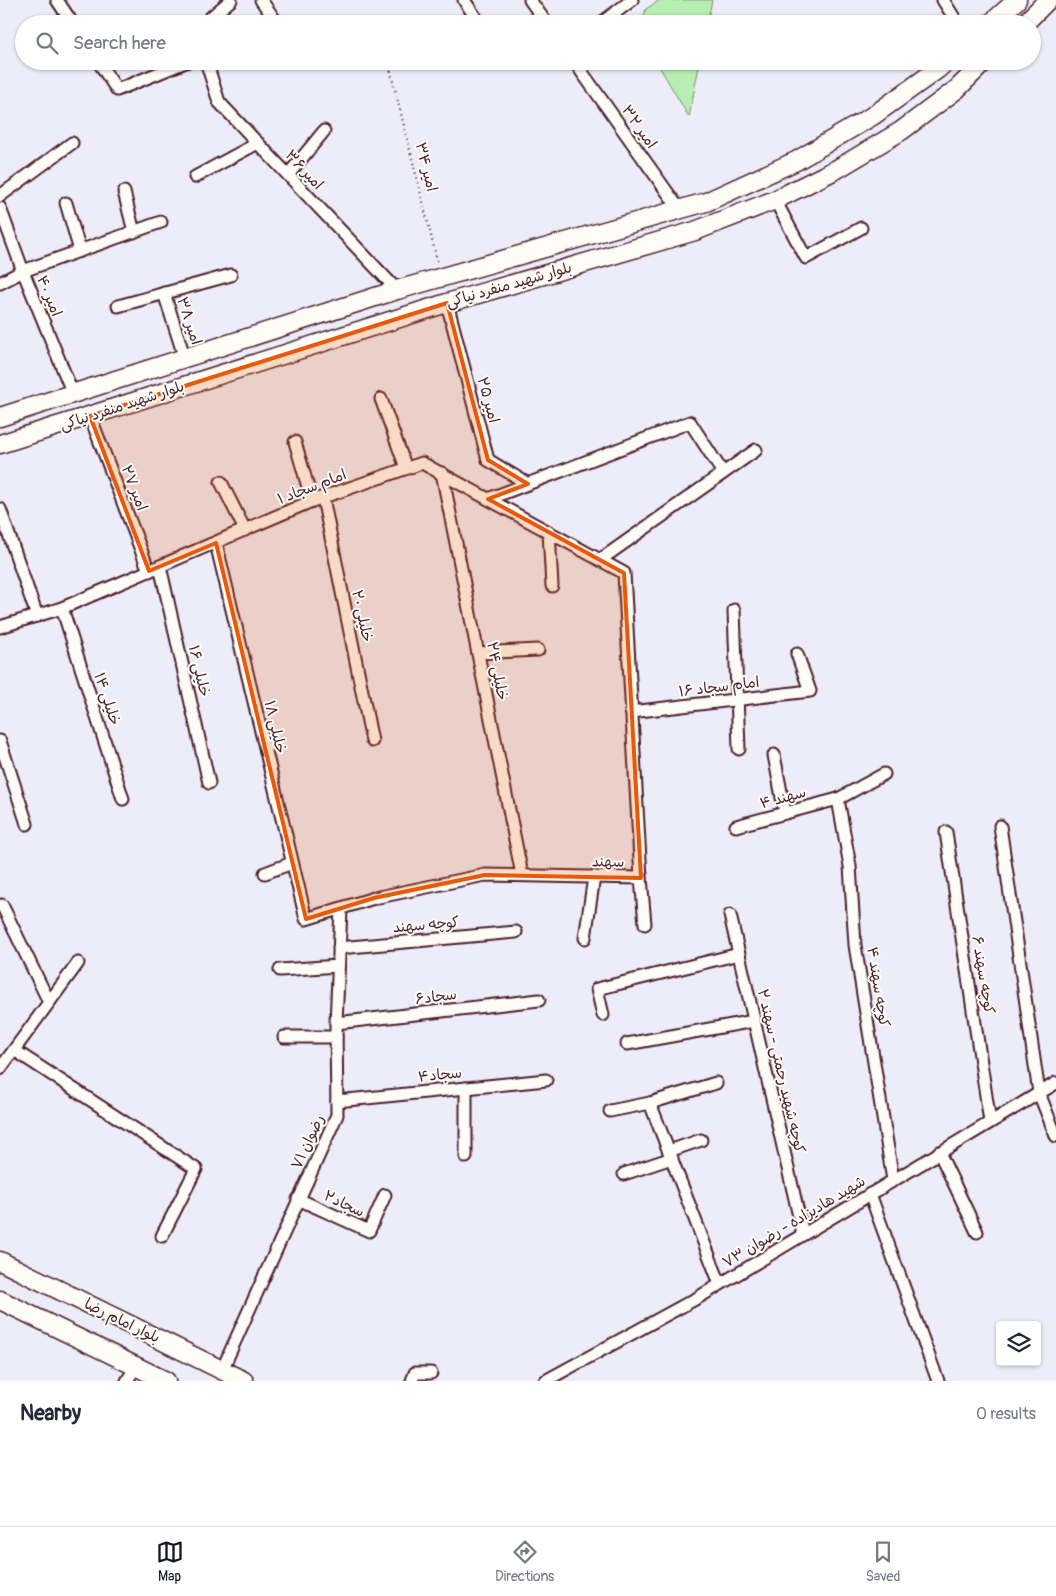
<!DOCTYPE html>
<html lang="en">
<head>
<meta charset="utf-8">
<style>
	:root { --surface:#fff; --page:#f6f6f7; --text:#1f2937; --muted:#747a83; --line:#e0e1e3; --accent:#111827 }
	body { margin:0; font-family:Pangolin,"Playpen Sans Arabic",sans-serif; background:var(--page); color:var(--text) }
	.controls { position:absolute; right:15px; bottom:15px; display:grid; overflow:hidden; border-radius:5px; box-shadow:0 1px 4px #0004 }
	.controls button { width:45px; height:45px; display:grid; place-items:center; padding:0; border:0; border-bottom:1px solid var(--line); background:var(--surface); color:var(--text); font:25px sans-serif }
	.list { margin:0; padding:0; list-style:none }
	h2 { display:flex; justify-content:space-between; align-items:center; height:65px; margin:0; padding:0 20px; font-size:21px }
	h2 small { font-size:16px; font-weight:400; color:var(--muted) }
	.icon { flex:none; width:28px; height:28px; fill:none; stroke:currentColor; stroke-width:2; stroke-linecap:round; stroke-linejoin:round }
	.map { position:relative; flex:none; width:1056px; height:1381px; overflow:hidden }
	.search { position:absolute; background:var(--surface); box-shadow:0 1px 4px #0004; left:15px; right:15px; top:15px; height:55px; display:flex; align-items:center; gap:12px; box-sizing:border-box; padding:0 18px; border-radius:28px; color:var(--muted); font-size:19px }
	.sheet { height:145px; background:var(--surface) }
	nav { display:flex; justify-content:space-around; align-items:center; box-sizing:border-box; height:70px; border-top:1px solid var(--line); background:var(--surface); font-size:14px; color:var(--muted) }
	nav a { display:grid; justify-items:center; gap:2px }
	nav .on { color:var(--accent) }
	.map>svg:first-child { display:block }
	.green { fill:#b7efb3; stroke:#80876f }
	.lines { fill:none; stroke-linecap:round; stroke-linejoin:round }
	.minor-casing { stroke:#4a1f2b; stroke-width:15 }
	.primary-casing { stroke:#4a1f2b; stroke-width:21 }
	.path { stroke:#4a1f2b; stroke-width:2.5; stroke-dasharray:1 4; stroke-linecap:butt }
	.minor { stroke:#fdfcf7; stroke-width:11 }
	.primary { stroke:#fdfcf7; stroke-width:18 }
	.marked { fill:#e8590c; fill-opacity:0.2; stroke:#e8590c; stroke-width:4; stroke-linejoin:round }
	.labels { text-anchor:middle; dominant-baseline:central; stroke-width:4; stroke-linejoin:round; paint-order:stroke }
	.street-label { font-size:15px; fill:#4a1f2b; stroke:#fdfcf7 }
</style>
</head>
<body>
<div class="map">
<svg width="1056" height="1381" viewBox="0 0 1056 1381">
	<rect width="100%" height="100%" fill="#ededf9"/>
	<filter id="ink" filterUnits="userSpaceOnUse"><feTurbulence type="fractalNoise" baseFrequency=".02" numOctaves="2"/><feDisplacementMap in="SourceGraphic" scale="10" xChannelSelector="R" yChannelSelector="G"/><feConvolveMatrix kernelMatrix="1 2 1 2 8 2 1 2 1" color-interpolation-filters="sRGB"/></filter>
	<g filter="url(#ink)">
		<!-- green -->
		<g class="green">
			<path d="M 660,0 L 712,0 L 707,24 L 641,24 L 646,9 Z"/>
			<path d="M 656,61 L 700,61 L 689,117 Z"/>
		</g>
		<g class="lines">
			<defs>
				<g id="minor">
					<path d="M 57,0 L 73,24"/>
					<path d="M 261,0 L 278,24"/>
					<path d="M 464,0 L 480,24"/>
					<path d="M 530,0 L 547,24"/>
					<path d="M 943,0 L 958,24"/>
					<path d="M 203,24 L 231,0"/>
					<path d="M 600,24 L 632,0"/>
					<path d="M 98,61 L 117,90 L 188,61"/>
					<path d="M 206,61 L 219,102 L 397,290"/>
					<path d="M 574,61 L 680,210"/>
					<path d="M 288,175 L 324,131"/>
					<path d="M 195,177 L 258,143"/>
					<path d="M 124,192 L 134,232"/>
					<path d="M 0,196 L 72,143"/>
					<path d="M 775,200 L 806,258 L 861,228"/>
					<path d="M 66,203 L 80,251"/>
					<path d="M 0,208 L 23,271 L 73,394"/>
					<path d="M 0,283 L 23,271 L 161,222"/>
					<path d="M 164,293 L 185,359"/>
					<path d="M 447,303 L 488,460 L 528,484"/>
					<path d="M 118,306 L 231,275"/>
					<path d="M 381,399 L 406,468"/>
					<path d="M 90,416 L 149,571"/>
					<path d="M 295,442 L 312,501"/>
					<path d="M 442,473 L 522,875"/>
					<path d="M 221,482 L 245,530"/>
					<path d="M 323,498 L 372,741"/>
					<path d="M 488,499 L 690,422 L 723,473"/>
					<path d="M 0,509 L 37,616"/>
					<path d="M 549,532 L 552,586"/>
					<path d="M 600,560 L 756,450"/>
					<path d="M 160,566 L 209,783"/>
					<path d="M 62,608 L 123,799"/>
					<path d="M 734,610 L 739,749"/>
					<path d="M 0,627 L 62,608 L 312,501 L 422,463 L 624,573 L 641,878 L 485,875 L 374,898 L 306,919 L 216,543"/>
					<path d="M 478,653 L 538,650"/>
					<path d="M 631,712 L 810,691 L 797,654"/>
					<path d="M 0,741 L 27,824"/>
					<path d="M 774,755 L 785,813"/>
					<path d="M 838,799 L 850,866 L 855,945 L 893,1180"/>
					<path d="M 736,826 L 838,799 L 884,774"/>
					<path d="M 1000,826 L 1039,1093 L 1056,1136"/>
					<path d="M 946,832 L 990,1122"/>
					<path d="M 265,873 L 292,863"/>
					<path d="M 641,878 L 645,924"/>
					<path d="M 2,905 L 49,1002"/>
					<path d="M 730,915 L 803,1234"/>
					<path d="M 585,938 L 594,877"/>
					<path d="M 339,948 L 516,932"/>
					<path d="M 280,970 L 338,966"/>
					<path d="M 603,1015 L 597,989 L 739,954"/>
					<path d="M 336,1023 L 539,1000"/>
					<path d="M 284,1037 L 336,1037"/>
					<path d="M 627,1044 L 754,1021"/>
					<path d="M 14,1050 L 196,1169 L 162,1236"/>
					<path d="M 0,1069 L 78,963"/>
					<path d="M 466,1088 L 466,1157"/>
					<path d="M 337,1101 L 546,1080"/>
					<path d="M 650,1103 L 720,1284"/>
					<path d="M 610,1111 L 650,1103 L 716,1083"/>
					<path d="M 669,1151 L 701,1140"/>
					<path d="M 939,1152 L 977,1232"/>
					<path d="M 624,1174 L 672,1158"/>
					<path d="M 870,1194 L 938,1381"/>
					<path d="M 298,1199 L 369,1231 L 385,1195"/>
					<path d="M 222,1370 L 337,1115 L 336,1023 L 341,909"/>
					<path d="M 127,1381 L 136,1366"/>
					<path d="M 412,1381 L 415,1373 L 431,1373"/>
					<path d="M 545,1381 L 699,1297 L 1056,1083"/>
				</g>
				<g id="primary">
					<path d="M 990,24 L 1017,0"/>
					<path d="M 1024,24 L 1048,0"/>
					<path d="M 0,417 L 397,290 L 706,202 L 796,161 L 874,115 L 938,69 L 947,61"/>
					<path d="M 0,444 L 447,303 L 695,231 L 775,200 L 837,169 L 901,131 L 957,89 L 985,61"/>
					<path d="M 0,1261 L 244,1381"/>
					<path d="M 0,1300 L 166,1381"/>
				</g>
			</defs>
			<!-- minor casing -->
			<use href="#minor" class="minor-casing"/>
			<!-- primary casing -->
			<use href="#primary" class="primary-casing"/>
			<!-- path -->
			<path class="path" d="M 388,61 L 438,264"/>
			<!-- minor -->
			<use href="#minor" class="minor"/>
			<!-- primary -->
			<use href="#primary" class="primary"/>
		</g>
	</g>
	<!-- marked area -->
	<path class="marked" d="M 447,303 L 488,460 L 528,484 L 488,499 L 624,573 L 641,878 L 485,875 L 374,898 L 306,919 L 216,543 L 149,571 L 90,416 Z"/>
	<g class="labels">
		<!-- street labels -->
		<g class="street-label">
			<text transform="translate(639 127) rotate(55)">امیر ۳۲</text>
			<text transform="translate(426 167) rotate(76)">امیر ۳۴</text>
			<text transform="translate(304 170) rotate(47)">امیر ۳۶</text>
			<text transform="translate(509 285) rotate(-16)">بلوار شهید منفرد نیاکی</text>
			<text transform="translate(49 296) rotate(68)">امیر ۴۰</text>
			<text transform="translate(189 321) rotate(72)">امیر ۳۸</text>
			<text transform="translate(488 400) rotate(75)">امیر ۲۵</text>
			<text transform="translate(122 406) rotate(-18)">بلوار شهید منفرد نیاکی</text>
			<text transform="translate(312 487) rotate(-21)">امام سجاد ۱</text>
			<text transform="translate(134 488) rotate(69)">امیر ۲۷</text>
			<text transform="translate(362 616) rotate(78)">خلیلی ۲۰</text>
			<text transform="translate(199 671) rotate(77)">خلیلی ۱۶</text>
			<text transform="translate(497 671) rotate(79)">خلیلی ۲۴</text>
			<text transform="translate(719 687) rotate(-7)">امام سجاد ۱۶</text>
			<text transform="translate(107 699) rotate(72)">خلیلی ۱۴</text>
			<text transform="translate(275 727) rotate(77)">خلیلی ۱۸</text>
			<text transform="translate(783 798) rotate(-15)">سهند ۴</text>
			<text transform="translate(608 862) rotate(1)">سهند</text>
			<text transform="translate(426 925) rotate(-5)">كوچه سهند</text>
			<text transform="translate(983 975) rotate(81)">کوچه سهند ۶</text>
			<text transform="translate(878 987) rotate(81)">کوچه سهند ۴</text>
			<text transform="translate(436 997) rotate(-7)">سجاد۶</text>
			<text transform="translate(781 1071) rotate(77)">کوچه شهید رحمتی - سهند ۲</text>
			<text transform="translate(440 1075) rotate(-6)">سجاد۴</text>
			<text transform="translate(308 1142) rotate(-65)">رضوان ۷۱</text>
			<text transform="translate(344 1204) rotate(25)">سجاد۲</text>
			<text transform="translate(794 1222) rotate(-31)">شهید هادیزاده - رضوان ۷۳</text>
			<text transform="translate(122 1321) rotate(26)">بلوار امام رضا</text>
		</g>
	</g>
</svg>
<div class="controls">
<button><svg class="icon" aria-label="layers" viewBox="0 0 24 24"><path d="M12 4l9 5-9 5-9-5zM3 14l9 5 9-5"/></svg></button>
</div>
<div class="search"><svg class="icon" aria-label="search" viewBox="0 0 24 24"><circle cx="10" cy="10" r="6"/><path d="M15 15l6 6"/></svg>Search here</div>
</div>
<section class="sheet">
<h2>Nearby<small>0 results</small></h2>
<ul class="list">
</ul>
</section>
<nav>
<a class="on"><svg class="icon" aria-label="map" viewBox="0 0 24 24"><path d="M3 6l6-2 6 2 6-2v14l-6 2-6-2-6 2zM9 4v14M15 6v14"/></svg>Map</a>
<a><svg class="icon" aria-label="directions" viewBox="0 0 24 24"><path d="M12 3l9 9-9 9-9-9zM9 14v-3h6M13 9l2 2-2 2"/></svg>Directions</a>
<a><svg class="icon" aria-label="saved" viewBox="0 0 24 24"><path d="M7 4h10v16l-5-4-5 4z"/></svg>Saved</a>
</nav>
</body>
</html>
